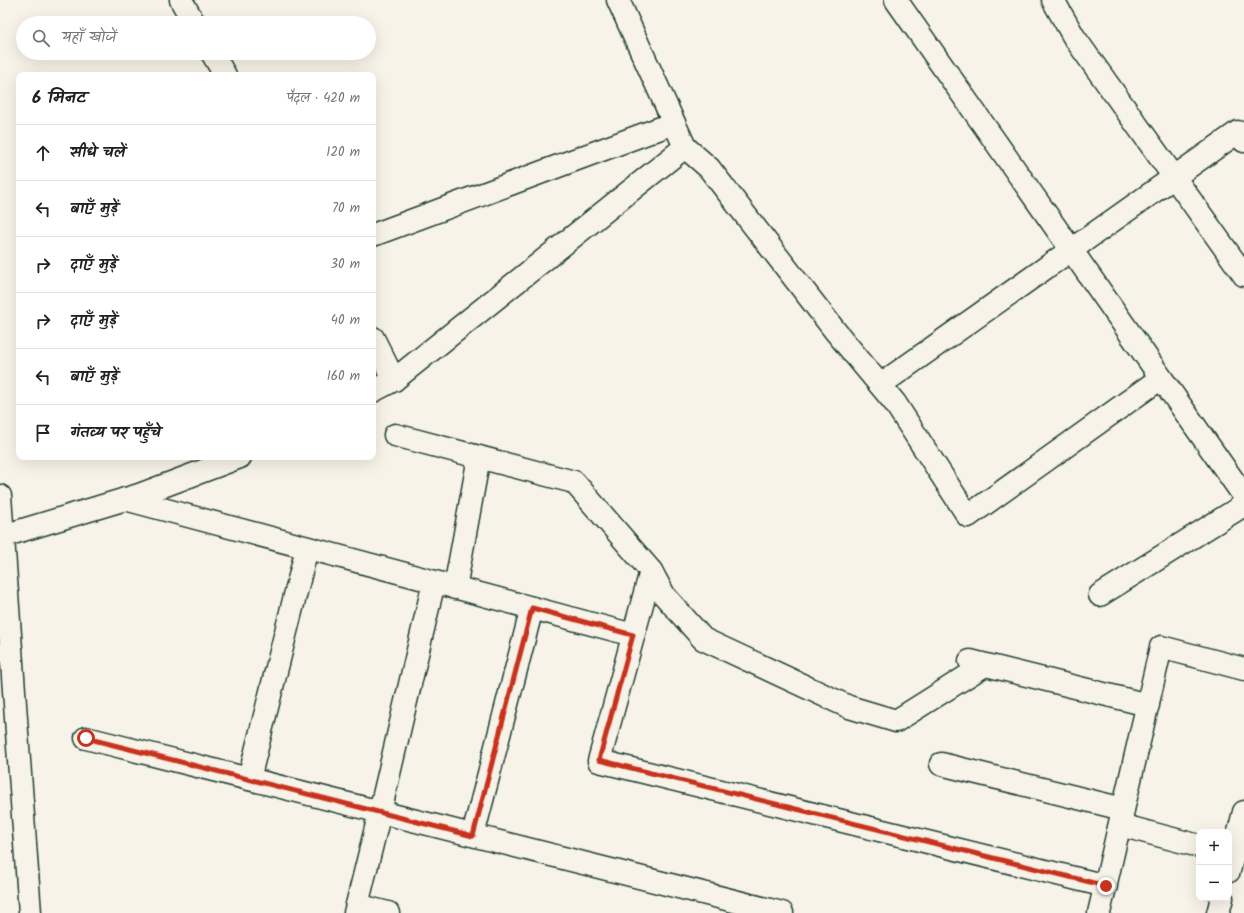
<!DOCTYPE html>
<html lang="hi">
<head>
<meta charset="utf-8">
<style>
	:root { --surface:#fff; --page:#f6f6f6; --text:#202124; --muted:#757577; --line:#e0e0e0 }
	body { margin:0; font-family:Kalam,"Playpen Sans Deva",sans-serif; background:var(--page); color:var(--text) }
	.controls { position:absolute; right:12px; bottom:12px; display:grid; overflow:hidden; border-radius:8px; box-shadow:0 4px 16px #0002 }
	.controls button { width:36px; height:36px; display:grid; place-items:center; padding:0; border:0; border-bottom:1px solid var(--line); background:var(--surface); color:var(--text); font:20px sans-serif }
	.stop { position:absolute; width:12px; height:12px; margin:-9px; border:3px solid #c8321e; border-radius:50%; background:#fff }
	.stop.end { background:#c8321e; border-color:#fff; box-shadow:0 1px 4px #0008 }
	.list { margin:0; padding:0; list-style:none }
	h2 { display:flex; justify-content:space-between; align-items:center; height:52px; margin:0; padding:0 16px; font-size:17px }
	h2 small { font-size:13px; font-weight:400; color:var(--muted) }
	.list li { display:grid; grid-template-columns:26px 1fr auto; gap:12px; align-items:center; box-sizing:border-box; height:56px; padding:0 16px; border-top:1px solid var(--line) }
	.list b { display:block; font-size:15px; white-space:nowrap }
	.list em { font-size:13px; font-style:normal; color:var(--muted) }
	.icon { flex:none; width:22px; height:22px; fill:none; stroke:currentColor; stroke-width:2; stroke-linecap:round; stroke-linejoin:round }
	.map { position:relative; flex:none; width:1244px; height:913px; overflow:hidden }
	.search { position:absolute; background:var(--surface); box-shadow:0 4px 16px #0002; left:16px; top:16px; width:360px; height:44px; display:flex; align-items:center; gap:10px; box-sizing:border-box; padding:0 14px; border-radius:22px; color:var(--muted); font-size:15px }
	.panel { position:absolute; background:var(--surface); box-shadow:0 4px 16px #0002; left:16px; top:72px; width:360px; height:388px; border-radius:8px }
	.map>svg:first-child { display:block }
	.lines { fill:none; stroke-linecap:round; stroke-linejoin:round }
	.minor-casing { stroke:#1f3d34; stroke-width:25 }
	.minor { stroke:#f7f3e8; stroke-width:22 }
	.route { stroke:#c8321e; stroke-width:5 }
</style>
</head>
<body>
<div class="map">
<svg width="1244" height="913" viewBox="0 0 1244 913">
	<rect width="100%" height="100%" fill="#f7f3e8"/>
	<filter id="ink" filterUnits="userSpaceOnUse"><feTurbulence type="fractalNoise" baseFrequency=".025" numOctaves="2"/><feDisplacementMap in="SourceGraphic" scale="8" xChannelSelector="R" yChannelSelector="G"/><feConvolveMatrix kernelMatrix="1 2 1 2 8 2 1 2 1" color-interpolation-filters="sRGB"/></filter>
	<g filter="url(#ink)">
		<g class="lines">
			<defs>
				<g id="minor">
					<path d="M 181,0 L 194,23"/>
					<path d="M 896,0 L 1244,496"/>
					<path d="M 1053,0 L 1074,37 L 1244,275"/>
					<path d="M 212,53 L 225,75"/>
					<path d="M 685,147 L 709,168 L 836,332 L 895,403 L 968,516 L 1161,378"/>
					<path d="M 373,235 L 674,123"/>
					<path d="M 373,338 L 394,380"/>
					<path d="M 887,380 L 1238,132 L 1244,141"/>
					<path d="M 373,391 L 394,380 L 685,147 L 618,0"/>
					<path d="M 395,435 L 574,482 L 651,571 L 664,595 L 703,639 L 849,707 L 896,721 L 985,665"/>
					<path d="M 0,496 L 30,913"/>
					<path d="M 125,499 L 633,635"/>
					<path d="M 3,536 L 139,495 L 240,457"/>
					<path d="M 651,571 L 599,761 L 1106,886"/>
					<path d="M 455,588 L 479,457"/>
					<path d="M 1100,595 L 1244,505"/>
					<path d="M 970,661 L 1148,705"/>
					<path d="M 86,738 L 782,913"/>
					<path d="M 941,764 L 1123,809"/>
					<path d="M 249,779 L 307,548"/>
					<path d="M 1120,825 L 1199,846"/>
					<path d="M 473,835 L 532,608"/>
					<path d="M 1229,871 L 1244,812"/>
					<path d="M 357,905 L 388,913"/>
					<path d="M 355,913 L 380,812 L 434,582"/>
					<path d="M 1099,913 L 1161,647 L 1244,669"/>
					<path d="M 1218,913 L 1222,898"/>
				</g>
			</defs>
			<!-- minor casing -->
			<use href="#minor" class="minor-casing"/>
			<!-- minor -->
			<use href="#minor" class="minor"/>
		</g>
	</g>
	<g class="lines" filter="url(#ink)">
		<!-- route -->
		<path class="route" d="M 86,738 L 473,836 L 532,608 L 633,635 L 599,760 L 1106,886"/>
	</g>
</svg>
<div class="controls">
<button>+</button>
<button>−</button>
</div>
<div class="stop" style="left:86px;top:738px"></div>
<div class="stop end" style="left:1106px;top:886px"></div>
<div class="search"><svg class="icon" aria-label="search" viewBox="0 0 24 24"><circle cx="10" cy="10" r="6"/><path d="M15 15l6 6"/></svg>यहाँ खोजें</div>
<section class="panel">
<h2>6 मिनट<small>पैदल · 420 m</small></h2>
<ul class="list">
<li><svg class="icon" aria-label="ahead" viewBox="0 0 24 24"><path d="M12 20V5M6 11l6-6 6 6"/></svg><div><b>सीधे चलें</b></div><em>120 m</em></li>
<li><svg class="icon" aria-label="left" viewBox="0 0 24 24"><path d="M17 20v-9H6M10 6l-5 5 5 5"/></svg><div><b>बाएँ मुड़ें</b></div><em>70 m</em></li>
<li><svg class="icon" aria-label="right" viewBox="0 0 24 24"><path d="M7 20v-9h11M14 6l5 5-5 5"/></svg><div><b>दाएँ मुड़ें</b></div><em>30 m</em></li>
<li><svg class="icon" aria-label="right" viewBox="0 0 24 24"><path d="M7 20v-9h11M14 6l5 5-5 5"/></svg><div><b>दाएँ मुड़ें</b></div><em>40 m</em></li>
<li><svg class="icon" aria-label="left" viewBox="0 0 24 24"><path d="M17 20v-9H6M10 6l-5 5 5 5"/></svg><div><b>बाएँ मुड़ें</b></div><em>160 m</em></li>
<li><svg class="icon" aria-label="arrive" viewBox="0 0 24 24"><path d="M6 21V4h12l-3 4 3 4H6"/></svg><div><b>गंतव्य पर पहुँचे</b></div></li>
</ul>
</section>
</div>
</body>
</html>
